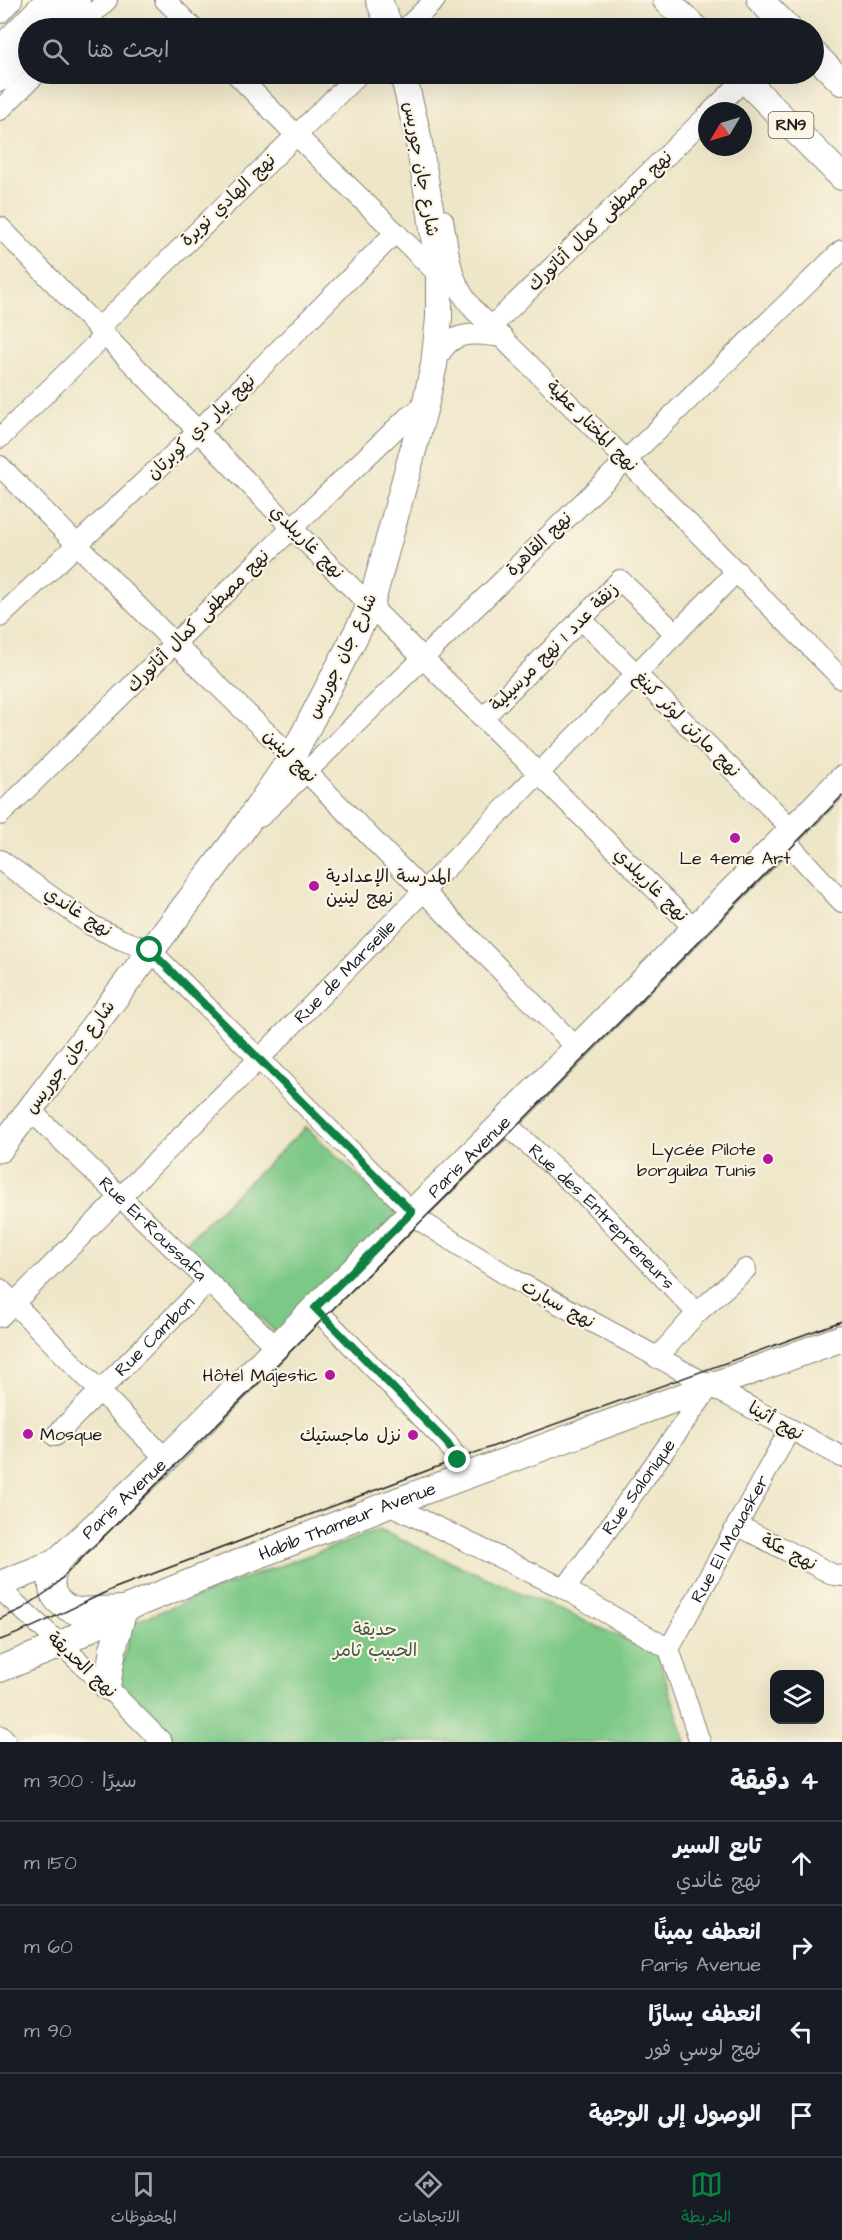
<!DOCTYPE html>
<html lang="ar">
<head>
<meta charset="utf-8">
<style>
	:root { --surface:#171b24; --page:#242831; --text:#f1f3f6; --muted:#9ea1a6; --line:#363941; --accent:#0b8043 }
	body { margin:0; font-family:"Architects Daughter","Playpen Sans Arabic",sans-serif; background:var(--page); color:var(--text); direction:rtl }
	.controls { position:absolute; right:18px; bottom:18px; display:grid; overflow:hidden; border-radius:12px; box-shadow:0 6px 24px #0002 }
	.controls button { width:54px; height:54px; display:grid; place-items:center; padding:0; border:0; border-bottom:2px solid var(--line); background:var(--surface); color:var(--text); font:30px sans-serif }
	.compass { position:absolute; left:698px; top:102px; width:54px; height:54px; border-radius:50%; background:var(--surface); box-shadow:0 6px 24px #0002; rotate:232deg }
	.stop { position:absolute; width:18px; height:18px; margin:-14px; border:4px solid #0b8043; border-radius:50%; background:#fff }
	.stop.end { background:#0b8043; border-color:#fff; box-shadow:0 2px 6px #0008 }
	.list { margin:0; padding:0; list-style:none }
	h2 { display:flex; justify-content:space-between; align-items:center; height:78px; margin:0; padding:0 24px; font-size:26px }
	h2 small { font-size:20px; font-weight:400; color:var(--muted) }
	.list li { display:grid; grid-template-columns:39px 1fr auto; gap:18px; align-items:center; box-sizing:border-box; height:84px; padding:0 24px; border-top:2px solid var(--line) }
	.list b { display:block; font-size:22px; white-space:nowrap }
	.list p { margin:0; font-size:20px; white-space:nowrap; color:var(--muted) }
	.list em { font-size:20px; font-style:normal; color:var(--muted) }
	.icon { flex:none; width:33px; height:33px; fill:none; stroke:currentColor; stroke-width:2; stroke-linecap:round; stroke-linejoin:round }
	.map { position:relative; flex:none; width:842px; height:1742px; overflow:hidden; direction:ltr }
	.search { position:absolute; background:var(--surface); box-shadow:0 6px 24px #0002; left:18px; right:18px; top:18px; height:66px; display:flex; align-items:center; gap:15px; box-sizing:border-box; padding:0 21px; border-radius:33px; color:var(--muted); font-size:22px }
	.sheet { height:414px; background:var(--surface) }
	nav { display:flex; justify-content:space-around; align-items:center; box-sizing:border-box; height:84px; border-top:2px solid var(--line); background:var(--surface); font-size:16px; color:var(--muted) }
	nav a { display:grid; justify-items:center; gap:3px }
	nav .on { color:var(--accent) }
	.map>svg:first-child { display:block }
	.green { fill:#7cc886; stroke:#4c7251; stroke-width:1.5 }
	.lines { fill:none; stroke-linecap:round; stroke-linejoin:round }
	.minor-casing { stroke:#858172; stroke-width:22 }
	.major-casing { stroke:#858172; stroke-width:28 }
	.minor { stroke:#fff; stroke-width:20 }
	.major { stroke:#fff; stroke-width:26 }
	.tram { stroke:#1c1c1c; stroke-width:1.5 }
	.route { stroke:#0b8043; stroke-width:8 }
	.poi-dot { fill:#b5179e; stroke:#fcf5e5; stroke-width:2 }
	.labels { text-anchor:middle; dominant-baseline:central; stroke-width:4.5; stroke-linejoin:round; paint-order:stroke }
	.shield { fill:#fcf5e5; stroke:#5f5d58; stroke-width:1.5 }
	.shield-label { font-size:16px; font-weight:bold; fill:#1c1c1c }
	.street-label { font-size:18px; fill:#1c1c1c; stroke:#fcf5e5 }
	.poi-label { font-size:18px; fill:#1c1c1c; stroke:#fcf5e5; text-anchor:end }
	.park-label { font-size:18px; fill:#3e5841; stroke:#fcf5e5 }
</style>
</head>
<body>
<div class="map">
<svg width="842" height="1742" viewBox="0 0 842 1742">
	<rect width="100%" height="100%" fill="#fcf5e5"/>
	<filter id="ink" filterUnits="userSpaceOnUse"><feTurbulence type="fractalNoise" baseFrequency=".0167" numOctaves="2"/><feDisplacementMap in="SourceGraphic" scale="12" xChannelSelector="R" yChannelSelector="G"/><feConvolveMatrix kernelMatrix="1 2 1 2 8 2 1 2 1" color-interpolation-filters="sRGB"/></filter>
	<filter id="wash" filterUnits="userSpaceOnUse"><feTurbulence type="fractalNoise" baseFrequency=".008" numOctaves="4" result="noise"/><feDisplacementMap in="SourceGraphic" scale="24" xChannelSelector="R" yChannelSelector="G"/><feGaussianBlur stdDeviation="1.35" result="paint"/><feColorMatrix in="noise" values="0 0 0 0 0 0 0 0 0 0 0 0 0 0 0 0 0 1.4 0 .05"/><feComposite in="paint" operator="in"/></filter>
	<g filter="url(#wash)">
		<rect width="100%" height="100%" fill="#eee6c8"/>
		<!-- green -->
		<g class="green">
			<path d="M 306,1127 L 397,1213 L 277,1334 L 184,1244 Z"/>
			<path d="M 379,1530 L 657,1653 L 686,1742 L 177,1742 L 118,1682 L 132,1623 L 229,1584 Z"/>
		</g>
	</g>
	<g filter="url(#ink)">
		<g class="lines">
			<defs>
				<g id="minor">
					<path d="M 165,0 L 193,28"/>
					<path d="M 0,13 L 12,0"/>
					<path d="M 79,28 L 107,0"/>
					<path d="M 406,28 L 435,0"/>
					<path d="M 236,74 L 295,134 L 439,275"/>
					<path d="M 0,110 L 36,74"/>
					<path d="M 712,111 L 745,79"/>
					<path d="M 443,220 C 450,257 449,281 474,310 L 627,461 L 842,679"/>
					<path d="M 0,227 L 292,528 L 695,929"/>
					<path d="M 492,326 L 707,116"/>
					<path d="M 98,329 L 359,74"/>
					<path d="M 435,363 C 450,329 471,333 503,337"/>
					<path d="M 0,438 L 105,335"/>
					<path d="M 0,466 L 175,644 L 292,757 L 577,1048"/>
					<path d="M 0,617 L 198,431 L 396,232"/>
					<path d="M 581,619 L 793,830"/>
					<path d="M 484,717 L 620,580 L 676,634"/>
					<path d="M 0,815 L 292,528 L 408,417 L 425,406"/>
					<path d="M 260,817 L 842,250"/>
					<path d="M 784,839 L 842,902"/>
					<path d="M 0,860 L 91,925 L 122,940 L 150,950 L 421,1221 L 511,1278 L 842,1457"/>
					<path id="s1" d="M 30,1110 L 276,1347"/>
					<path id="s2" d="M 504,1122 L 591,1201 L 697,1313"/>
					<path d="M 0,1289 L 166,1459"/>
					<path d="M 315,1308 L 447,1443 L 468,1475"/>
					<path id="s3" d="M 0,1317 L 259,1059 L 737,571"/>
					<path d="M 657,1358 L 697,1313 L 746,1269"/>
					<path id="s4" d="M 55,1436 L 208,1282"/>
					<path d="M 389,1504 L 565,1589 L 669,1649 L 700,1742"/>
					<path d="M 737,1525 L 834,1575 L 842,1576"/>
					<path d="M 0,1589 L 107,1687 L 162,1742"/>
					<path id="s5" d="M 565,1589 L 711,1385"/>
					<path id="s6" d="M 669,1649 L 790,1429"/>
				</g>
				<g id="major">
					<path d="M 379,0 L 390,28"/>
					<path d="M 666,0 L 695,28"/>
					<path d="M 760,0 L 788,28"/>
					<path d="M 49,28 L 77,0"/>
					<path d="M 0,50 L 49,0"/>
					<path d="M 814,54 L 842,82"/>
					<path d="M 739,74 L 842,177"/>
					<path d="M 0,78 L 28,49"/>
					<path d="M 0,1149 L 236,839 L 292,757 L 371,605 L 425,406 L 434,365 L 439,318 L 439,275 L 431,214 L 417,132 L 403,74"/>
					<path d="M 56,1562 C 48,1585 49,1601 75,1611 L 124,1609 L 113,1649 L 107,1687"/>
					<path id="s7" d="M 0,1584 L 56,1562 L 166,1459 L 315,1308 L 504,1122 L 842,779"/>
					<path id="s8" d="M 0,1669 L 61,1645 L 124,1609 L 218,1571 L 389,1504 L 842,1338"/>
					<path d="M 0,1739 L 3,1742"/>
				</g>
			</defs>
			<!-- minor casing -->
			<use href="#minor" class="minor-casing"/>
			<!-- major casing -->
			<use href="#major" class="major-casing"/>
			<!-- minor -->
			<use href="#minor" class="minor"/>
			<!-- major -->
			<use href="#major" class="major"/>
			<!-- tram -->
			<g class="tram">
				<path d="M 0,1619 L 22,1609 L 51,1589 L 513,1130 L 842,796"/>
				<path d="M 0,1640 C 40,1626 77,1605 115,1588 L 458,1459 L 842,1321"/>
			</g>
		</g>
	</g>
	<g class="lines" filter="url(#ink)">
		<!-- route -->
		<path class="route" d="M 150,950 L 412,1212 L 315,1308 L 447,1443 L 458,1460"/>
	</g>
	<!-- markers -->
	<g class="poi-dot">
		<circle cx="735" cy="838" r="6"/>
		<circle cx="314" cy="886" r="6"/>
		<circle cx="768" cy="1159" r="6"/>
		<circle cx="330" cy="1375" r="6"/>
		<circle cx="28" cy="1434" r="6"/>
		<circle cx="413" cy="1435" r="6"/>
	</g>
	<g class="labels">
		<!-- shield labels -->
		<rect class="shield" x="768.5" y="112" width="45" height="26" rx="4.5"/>
		<g class="shield-label">
			<text x="791" y="125">RN9</text>
		</g>
		<!-- street labels -->
		<g class="street-label">
			<text transform="translate(421 169) rotate(80)">شارع جان جوريس</text>
			<text transform="translate(228 200) rotate(-44)">نهج الهادي نويرة</text>
			<text transform="translate(600 221) rotate(-44)">نهج مصطفى كمال أتاتورك</text>
			<text transform="translate(592 426) rotate(45)">نهج المختار عطية</text>
			<text transform="translate(201 427) rotate(-44)">نهج بيار دي كوبرتان</text>
			<text transform="translate(307 542) rotate(45)">نهج غاريبلدي</text>
			<text transform="translate(539 544) rotate(-44)">نهج القاهرة</text>
			<text transform="translate(198 621) rotate(-45)">نهج مصطفى كمال أتاتورك</text>
			<text transform="translate(554 647) rotate(-45)">زنقة عدد 1 نهج مرسيلية</text>
			<text transform="translate(342 656) rotate(-64)">شارع جان جوريس</text>
			<text transform="translate(687 724) rotate(45)">نهج مارتن لوثر كينغ</text>
			<text transform="translate(290 756) rotate(45)">نهج لينين</text>
			<text transform="translate(651 885) rotate(45)">نهج غاريبلدي</text>
			<text transform="translate(78 912) rotate(33)">نهج غاندي</text>
			<text stroke="none"><textPath href="#s3" startOffset="488">Rue de Marseille</textPath></text>
			<text transform="translate(70 1057) rotate(-53)">شارع جان جوريس</text>
			<text stroke="none"><textPath href="#s7" startOffset="639">Paris Avenue</textPath></text>
			<text stroke="none"><textPath href="#s2" startOffset="136">Rue des Entrepreneurs</textPath></text>
			<text stroke="none"><textPath href="#s1" startOffset="171">Rue Er·Roussafa</textPath></text>
			<text transform="translate(558 1304) rotate(29)">نهج سبارت</text>
			<text stroke="none"><textPath href="#s4" startOffset="141">Rue Cambon</textPath></text>
			<text transform="translate(776 1421) rotate(29)">نهج أثينا</text>
			<text stroke="none"><textPath href="#s5" startOffset="126">Rue Salonique</textPath></text>
			<text stroke="none"><textPath href="#s7" startOffset="153">Paris Avenue</textPath></text>
			<text stroke="none"><textPath href="#s8" startOffset="378">Habib Thameur Avenue</textPath></text>
			<text stroke="none"><textPath href="#s6" startOffset="126">Rue El Mouasker</textPath></text>
			<text transform="translate(789 1552) rotate(27)">نهج عكة</text>
			<text transform="translate(82 1665) rotate(43)">نهج الحديقة</text>
		</g>
		<!-- poi labels -->
		<g class="poi-label">
			<text x="735" y="858" text-anchor="middle">Le 4eme Art</text>
			<text x="326" y="876" text-anchor="start">المدرسة الإعدادية<tspan x="326" dy="21">نهج لينين</tspan></text>
			<text x="756" y="1149">Lycée Pilote<tspan x="756" dy="21">borguiba Tunis</tspan></text>
			<text x="318" y="1375">Hôtel Majestic</text>
			<text x="40" y="1434" text-anchor="start">Mosque</text>
			<text x="401" y="1435">نزل ماجستيك</text>
		</g>
		<!-- park labels -->
		<g class="park-label">
			<text x="375" y="1629">حديقة<tspan x="375" dy="21">الحبيب ثامر</tspan></text>
		</g>
	</g>
</svg>
<div class="controls">
<button><svg class="icon" aria-label="layers" viewBox="0 0 24 24"><path d="M12 4l9 5-9 5-9-5zM3 14l9 5 9-5"/></svg></button>
</div>
<svg class="compass" viewBox="-18 -18 36 36"><path d="M0-13l5 13h-10z" fill="#e53935"/><path d="M0 13l5-13h-10z" fill="#9ea1a6"/></svg>
<div class="stop" style="left:150px;top:950px"></div>
<div class="stop end" style="left:458px;top:1460px"></div>
<div class="search"><svg class="icon" aria-label="search" viewBox="0 0 24 24"><circle cx="10" cy="10" r="6"/><path d="M15 15l6 6"/></svg>ابحث هنا</div>
</div>
<section class="sheet">
<h2>4 دقيقة<small>سيرًا · 300 m</small></h2>
<ul class="list">
<li><svg class="icon" aria-label="ahead" viewBox="0 0 24 24"><path d="M12 20V5M6 11l6-6 6 6"/></svg><div><b>تابع السير</b><p>نهج غاندي</p></div><em>150 m</em></li>
<li><svg class="icon" aria-label="right" viewBox="0 0 24 24"><path d="M7 20v-9h11M14 6l5 5-5 5"/></svg><div><b>انعطف يمينًا</b><p>Paris Avenue</p></div><em>60 m</em></li>
<li><svg class="icon" aria-label="left" viewBox="0 0 24 24"><path d="M17 20v-9H6M10 6l-5 5 5 5"/></svg><div><b>انعطف يسارًا</b><p>نهج لوسي فور</p></div><em>90 m</em></li>
<li><svg class="icon" aria-label="arrive" viewBox="0 0 24 24"><path d="M6 21V4h12l-3 4 3 4H6"/></svg><div><b>الوصول إلى الوجهة</b></div></li>
</ul>
</section>
<nav>
<a class="on"><svg class="icon" aria-label="map" viewBox="0 0 24 24"><path d="M3 6l6-2 6 2 6-2v14l-6 2-6-2-6 2zM9 4v14M15 6v14"/></svg>الخريطة</a>
<a><svg class="icon" aria-label="directions" viewBox="0 0 24 24"><path d="M12 3l9 9-9 9-9-9zM9 14v-3h6M13 9l2 2-2 2"/></svg>الاتجاهات</a>
<a><svg class="icon" aria-label="saved" viewBox="0 0 24 24"><path d="M7 4h10v16l-5-4-5 4z"/></svg>المحفوظات</a>
</nav>
</body>
</html>
